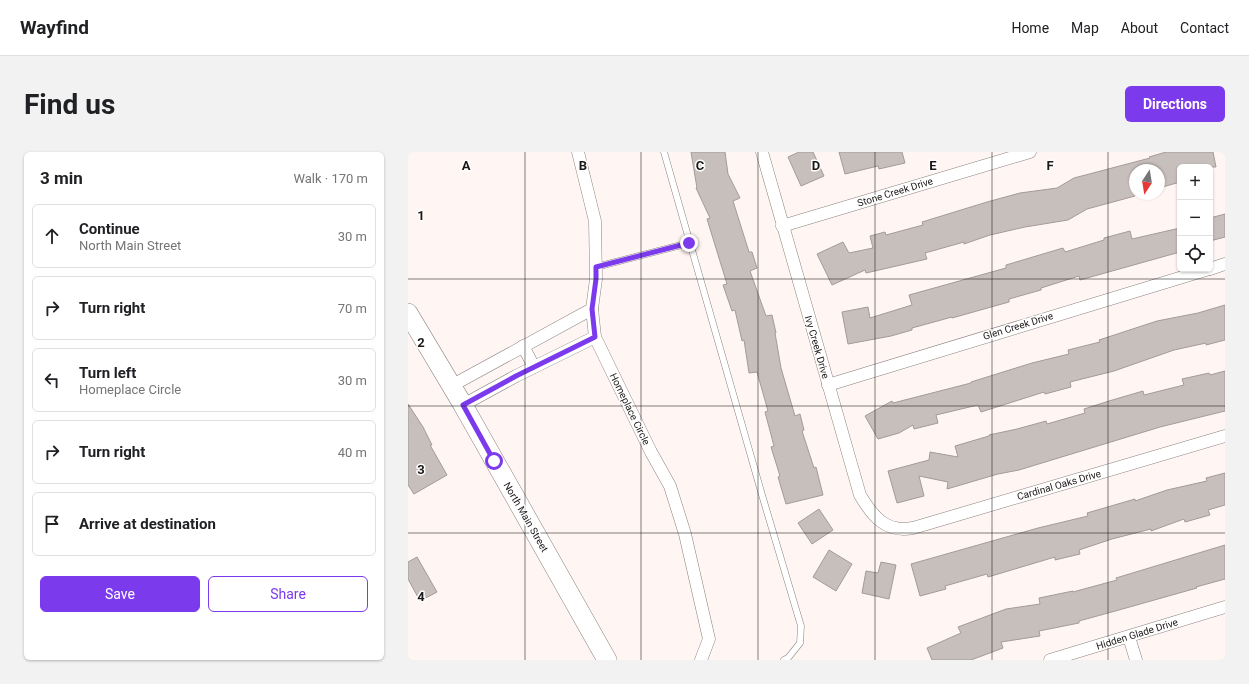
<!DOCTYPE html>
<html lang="en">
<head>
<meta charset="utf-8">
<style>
	:root { --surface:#fff; --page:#f2f2f2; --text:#202124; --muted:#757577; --line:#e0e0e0; --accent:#7c3aed }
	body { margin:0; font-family:Roboto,sans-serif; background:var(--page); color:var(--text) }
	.controls { position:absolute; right:12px; top:12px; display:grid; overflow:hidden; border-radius:6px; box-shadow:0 1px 3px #0004 }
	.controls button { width:36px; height:36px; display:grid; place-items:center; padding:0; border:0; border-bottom:1px solid var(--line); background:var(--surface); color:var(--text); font:20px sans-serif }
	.compass { position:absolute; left:721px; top:12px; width:36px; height:36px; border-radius:50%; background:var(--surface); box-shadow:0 1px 3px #0004; rotate:192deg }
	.stop { position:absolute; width:12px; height:12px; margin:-9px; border:3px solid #7c3aed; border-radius:50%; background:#fff }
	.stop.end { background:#7c3aed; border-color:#fff; box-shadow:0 1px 4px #0008 }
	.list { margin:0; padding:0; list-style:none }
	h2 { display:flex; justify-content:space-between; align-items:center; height:52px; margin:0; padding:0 16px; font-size:17px }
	h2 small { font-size:13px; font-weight:400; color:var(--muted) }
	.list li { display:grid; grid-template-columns:26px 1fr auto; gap:12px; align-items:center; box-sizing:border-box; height:64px; margin:0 8px 8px; padding:0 8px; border:1px solid var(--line); border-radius:6px }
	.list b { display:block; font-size:15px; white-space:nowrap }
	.list p { margin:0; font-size:13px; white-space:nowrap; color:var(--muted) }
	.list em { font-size:13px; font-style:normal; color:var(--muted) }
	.actions { display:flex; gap:8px; padding:12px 16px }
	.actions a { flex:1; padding:9px 0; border:1px solid var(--accent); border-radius:6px; text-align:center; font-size:14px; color:var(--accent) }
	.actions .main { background:var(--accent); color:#fff }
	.icon { flex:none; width:22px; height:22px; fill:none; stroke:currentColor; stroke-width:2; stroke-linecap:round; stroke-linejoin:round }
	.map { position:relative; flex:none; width:817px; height:508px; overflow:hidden; border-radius:6px }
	header { display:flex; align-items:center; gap:24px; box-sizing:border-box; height:56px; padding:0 20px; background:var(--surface); border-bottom:1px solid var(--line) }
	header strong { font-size:19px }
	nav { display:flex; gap:22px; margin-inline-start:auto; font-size:14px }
	.intro { display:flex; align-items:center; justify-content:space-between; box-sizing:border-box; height:96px; padding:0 24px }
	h1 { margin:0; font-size:28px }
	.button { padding:10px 18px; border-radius:6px; background:var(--accent); color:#fff; font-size:14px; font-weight:700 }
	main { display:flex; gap:24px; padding:0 24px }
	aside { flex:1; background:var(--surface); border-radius:6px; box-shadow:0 1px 3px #0004 }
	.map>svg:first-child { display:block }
	.building { fill:#c7bfbb; stroke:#a49b98 }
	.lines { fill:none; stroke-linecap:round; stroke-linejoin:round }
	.lane-casing { stroke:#8b8380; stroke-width:7 }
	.street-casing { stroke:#8b8380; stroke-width:13 }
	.primary-casing { stroke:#8b8380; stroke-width:20 }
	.lane { stroke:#fff; stroke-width:6 }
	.street { stroke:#fff; stroke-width:12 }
	.primary { stroke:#fff; stroke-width:19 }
	.route { stroke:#7c3aed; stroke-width:5 }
	.grid { fill:none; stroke:#1c1817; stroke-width:1; stroke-opacity:0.55 }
	.labels { text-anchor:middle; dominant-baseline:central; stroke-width:3; stroke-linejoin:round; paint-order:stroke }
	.street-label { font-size:10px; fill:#1c1817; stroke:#fff }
	.grid-label { font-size:13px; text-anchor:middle; font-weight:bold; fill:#1c1817; stroke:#fff; stroke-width:3; stroke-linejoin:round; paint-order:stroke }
</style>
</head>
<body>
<header>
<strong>Wayfind</strong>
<nav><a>Home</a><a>Map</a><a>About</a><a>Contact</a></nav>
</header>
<div class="intro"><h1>Find us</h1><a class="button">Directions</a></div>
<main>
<aside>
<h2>3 min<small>Walk · 170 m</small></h2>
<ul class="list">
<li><svg class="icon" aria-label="ahead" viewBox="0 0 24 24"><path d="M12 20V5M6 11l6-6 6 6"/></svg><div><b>Continue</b><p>North Main Street</p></div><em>30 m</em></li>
<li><svg class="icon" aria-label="right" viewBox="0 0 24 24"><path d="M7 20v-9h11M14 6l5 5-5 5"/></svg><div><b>Turn right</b></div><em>70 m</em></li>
<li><svg class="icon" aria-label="left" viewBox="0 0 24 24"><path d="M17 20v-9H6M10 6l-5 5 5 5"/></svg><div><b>Turn left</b><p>Homeplace Circle</p></div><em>30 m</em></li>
<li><svg class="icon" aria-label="right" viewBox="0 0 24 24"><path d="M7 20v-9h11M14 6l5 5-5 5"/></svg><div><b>Turn right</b></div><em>40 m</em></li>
<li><svg class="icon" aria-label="arrive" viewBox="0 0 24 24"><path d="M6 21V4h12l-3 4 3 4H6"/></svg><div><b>Arrive at destination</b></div></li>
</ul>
<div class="actions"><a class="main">Save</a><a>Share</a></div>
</aside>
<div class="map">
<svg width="817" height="508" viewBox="0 0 817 508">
	<rect width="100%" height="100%" fill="#fff5f2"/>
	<!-- building -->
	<g class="building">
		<path d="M 283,0 L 317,0 L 320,22 L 332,46 L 325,49 L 341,100 L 344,100 L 349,116 L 342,119 L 358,164 L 364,163 L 368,181 L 367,181 L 373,216 L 387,264 L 392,262 L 396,278 L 394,279 L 406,316 L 408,315 L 415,343 L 378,352 L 370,325 L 372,324 L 363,295 L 366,294 L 357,260 L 360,259 L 349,220 L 341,221 L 336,188 L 334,189 L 327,158 L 324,159 L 315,133 L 319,132 L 299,67 L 302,66 L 288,36 L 289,36 Z"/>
		<path d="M 391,0 L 405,0 L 416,24 L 393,34 L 380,5 Z"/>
		<path d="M 431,0 L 494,0 L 497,11 L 471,17 L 470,14 L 437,22 Z"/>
		<path d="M 758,0 L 805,0 L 808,15 L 772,15 L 772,30 L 751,36 L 751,18 L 727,18 L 727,44 L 679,57 L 660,68 L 617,75 L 582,83 L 556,92 L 556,90 L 517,101 L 519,107 L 458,121 L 457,118 L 424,133 L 409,102 L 435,90 L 441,101 L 465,96 L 462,84 L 477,80 L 478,83 L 515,73 L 514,70 L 579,50 L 612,41 L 649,36 L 666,26 L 742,6 L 741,5 Z"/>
		<path d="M 817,62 L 817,85 L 802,89 L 802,66 Z"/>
		<path d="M 772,76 L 772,100 L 672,128 L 671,124 L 633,136 L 633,138 L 601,147 L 601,150 L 544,166 L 544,165 L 504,176 L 504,178 L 483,184 L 440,192 L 434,160 L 460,155 L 462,166 L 504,153 L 501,143 L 598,116 L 598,113 L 655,96 L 657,100 L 696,88 L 696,86 L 722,79 L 724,87 Z"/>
		<path d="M 817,153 L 817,188 L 798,193 L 798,191 L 766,198 L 706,219 L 662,230 L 663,235 L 637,242 L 636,240 L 573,260 L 570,253 L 528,263 L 530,271 L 506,277 L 505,273 L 491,281 L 470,287 L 457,264 L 484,249 L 485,251 L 563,231 L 563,230 L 624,211 L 661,202 L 660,198 L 692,190 L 691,188 L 749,169 L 790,161 Z"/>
		<path d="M 817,219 L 817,259 L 752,275 L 611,318 L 590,322 L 539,337 L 540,330 L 511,324 L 516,344 L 489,351 L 480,319 L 521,308 L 522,300 L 550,305 L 547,294 L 581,284 L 581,283 L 609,277 L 638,269 L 639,272 L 677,261 L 676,257 L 701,249 L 735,239 L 736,243 L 776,233 L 774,227 L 801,221 L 802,223 Z"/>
		<path d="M 0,252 L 15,275 L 24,293 L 22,293 L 39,323 L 6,342 L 0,333 Z"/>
		<path d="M 817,321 L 817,353 L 800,358 L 802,363 L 777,370 L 776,367 L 743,379 L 743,377 L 704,387 L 671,398 L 672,402 L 647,408 L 647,405 L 580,425 L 579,422 L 537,434 L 538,437 L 512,444 L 503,412 L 630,376 L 680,364 L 679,361 L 727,347 L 727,349 L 759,338 L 799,329 L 798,326 Z"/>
		<path d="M 411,357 L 425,378 L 404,392 L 390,371 Z"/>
		<path d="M 817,393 L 817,427 L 788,435 L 789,436 L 711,458 L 671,469 L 671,471 L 631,479 L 632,484 L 593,490 L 595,496 L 563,508 L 524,508 L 519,496 L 553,481 L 550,475 L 598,457 L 632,452 L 631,446 L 665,439 L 665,440 L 709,428 L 708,426 Z"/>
		<path d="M 421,398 L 444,412 L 428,439 L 405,425 Z"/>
		<path d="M 9,405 L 29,440 L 12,449 L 0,427 L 0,410 Z"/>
		<path d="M 473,410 L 488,413 L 481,447 L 454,441 L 458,419 L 470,421 Z"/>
	</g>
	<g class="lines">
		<defs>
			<g id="lane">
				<path d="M 256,0 L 354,343 L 393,474 L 392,491 L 380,506 L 376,508"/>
				<path d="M 188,115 L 281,91"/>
			</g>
			<g id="street">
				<path d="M 170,0 L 187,69 L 188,127 L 184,157 L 187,185 L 243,300 L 262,334 L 277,382 L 301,487 L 293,508"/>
				<path d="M 354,0 L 452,343 C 465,365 478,381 505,376 L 817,284"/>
				<path d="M 374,74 L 622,0"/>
				<path d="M 802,117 L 817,112"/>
				<path d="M 115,194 L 126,215"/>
				<path d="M 420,233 L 801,117"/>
				<path d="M 43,234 L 184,157"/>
				<path d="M 55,253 L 108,224 L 187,185"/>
				<path d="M 721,485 L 728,508"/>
				<path d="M 642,508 L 817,455"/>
			</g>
			<path id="primary" d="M 0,161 L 55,253 L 199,508"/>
		</defs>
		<!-- lane casing -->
		<use href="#lane" class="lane-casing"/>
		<!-- street casing -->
		<use href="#street" class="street-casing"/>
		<!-- primary casing -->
		<use href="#primary" class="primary-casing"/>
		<!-- lane -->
		<use href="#lane" class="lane"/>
		<!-- street -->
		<use href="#street" class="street"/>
		<!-- primary -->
		<use href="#primary" class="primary"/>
	</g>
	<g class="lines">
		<!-- route -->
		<path class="route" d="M 86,309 L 55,253 L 108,224 L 187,185 L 184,157 L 188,127 L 188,115 L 281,91"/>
	</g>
	<!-- grid -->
	<path class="grid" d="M 117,0 L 117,508M 233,0 L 233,508M 350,0 L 350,508M 467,0 L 467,508M 584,0 L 584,508M 700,0 L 700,508M 0,127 L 817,127M 0,254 L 817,254M 0,381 L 817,381"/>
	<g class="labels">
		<!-- street labels -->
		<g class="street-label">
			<text transform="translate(487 40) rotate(-17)">Stone Creek Drive</text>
			<text transform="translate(610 174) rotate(-17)">Glen Creek Drive</text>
			<text transform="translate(409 195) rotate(74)">Ivy Creek Drive</text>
			<text transform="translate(222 257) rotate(64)">Homeplace Circle</text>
			<text transform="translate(651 333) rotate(-16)">Cardinal Oaks Drive</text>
			<text transform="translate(118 365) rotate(60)">North Main Street</text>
			<text transform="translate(729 482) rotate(-17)">Hidden Glade Drive</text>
		</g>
	</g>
	<g class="grid-label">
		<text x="58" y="18">A</text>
		<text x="175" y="18">B</text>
		<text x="292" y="18">C</text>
		<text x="408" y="18">D</text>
		<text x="525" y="18">E</text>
		<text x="642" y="18">F</text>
		<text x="13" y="68">1</text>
		<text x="13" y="195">2</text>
		<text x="13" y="322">3</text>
		<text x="13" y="449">4</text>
	</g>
</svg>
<div class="controls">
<button>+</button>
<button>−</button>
<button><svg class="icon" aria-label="locate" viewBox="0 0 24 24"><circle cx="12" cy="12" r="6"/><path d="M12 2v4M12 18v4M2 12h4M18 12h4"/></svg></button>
</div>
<svg class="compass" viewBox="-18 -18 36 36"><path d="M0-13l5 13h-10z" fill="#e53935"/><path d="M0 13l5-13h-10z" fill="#757577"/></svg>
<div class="stop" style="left:86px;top:309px"></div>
<div class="stop end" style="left:281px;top:91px"></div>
</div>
</main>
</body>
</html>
